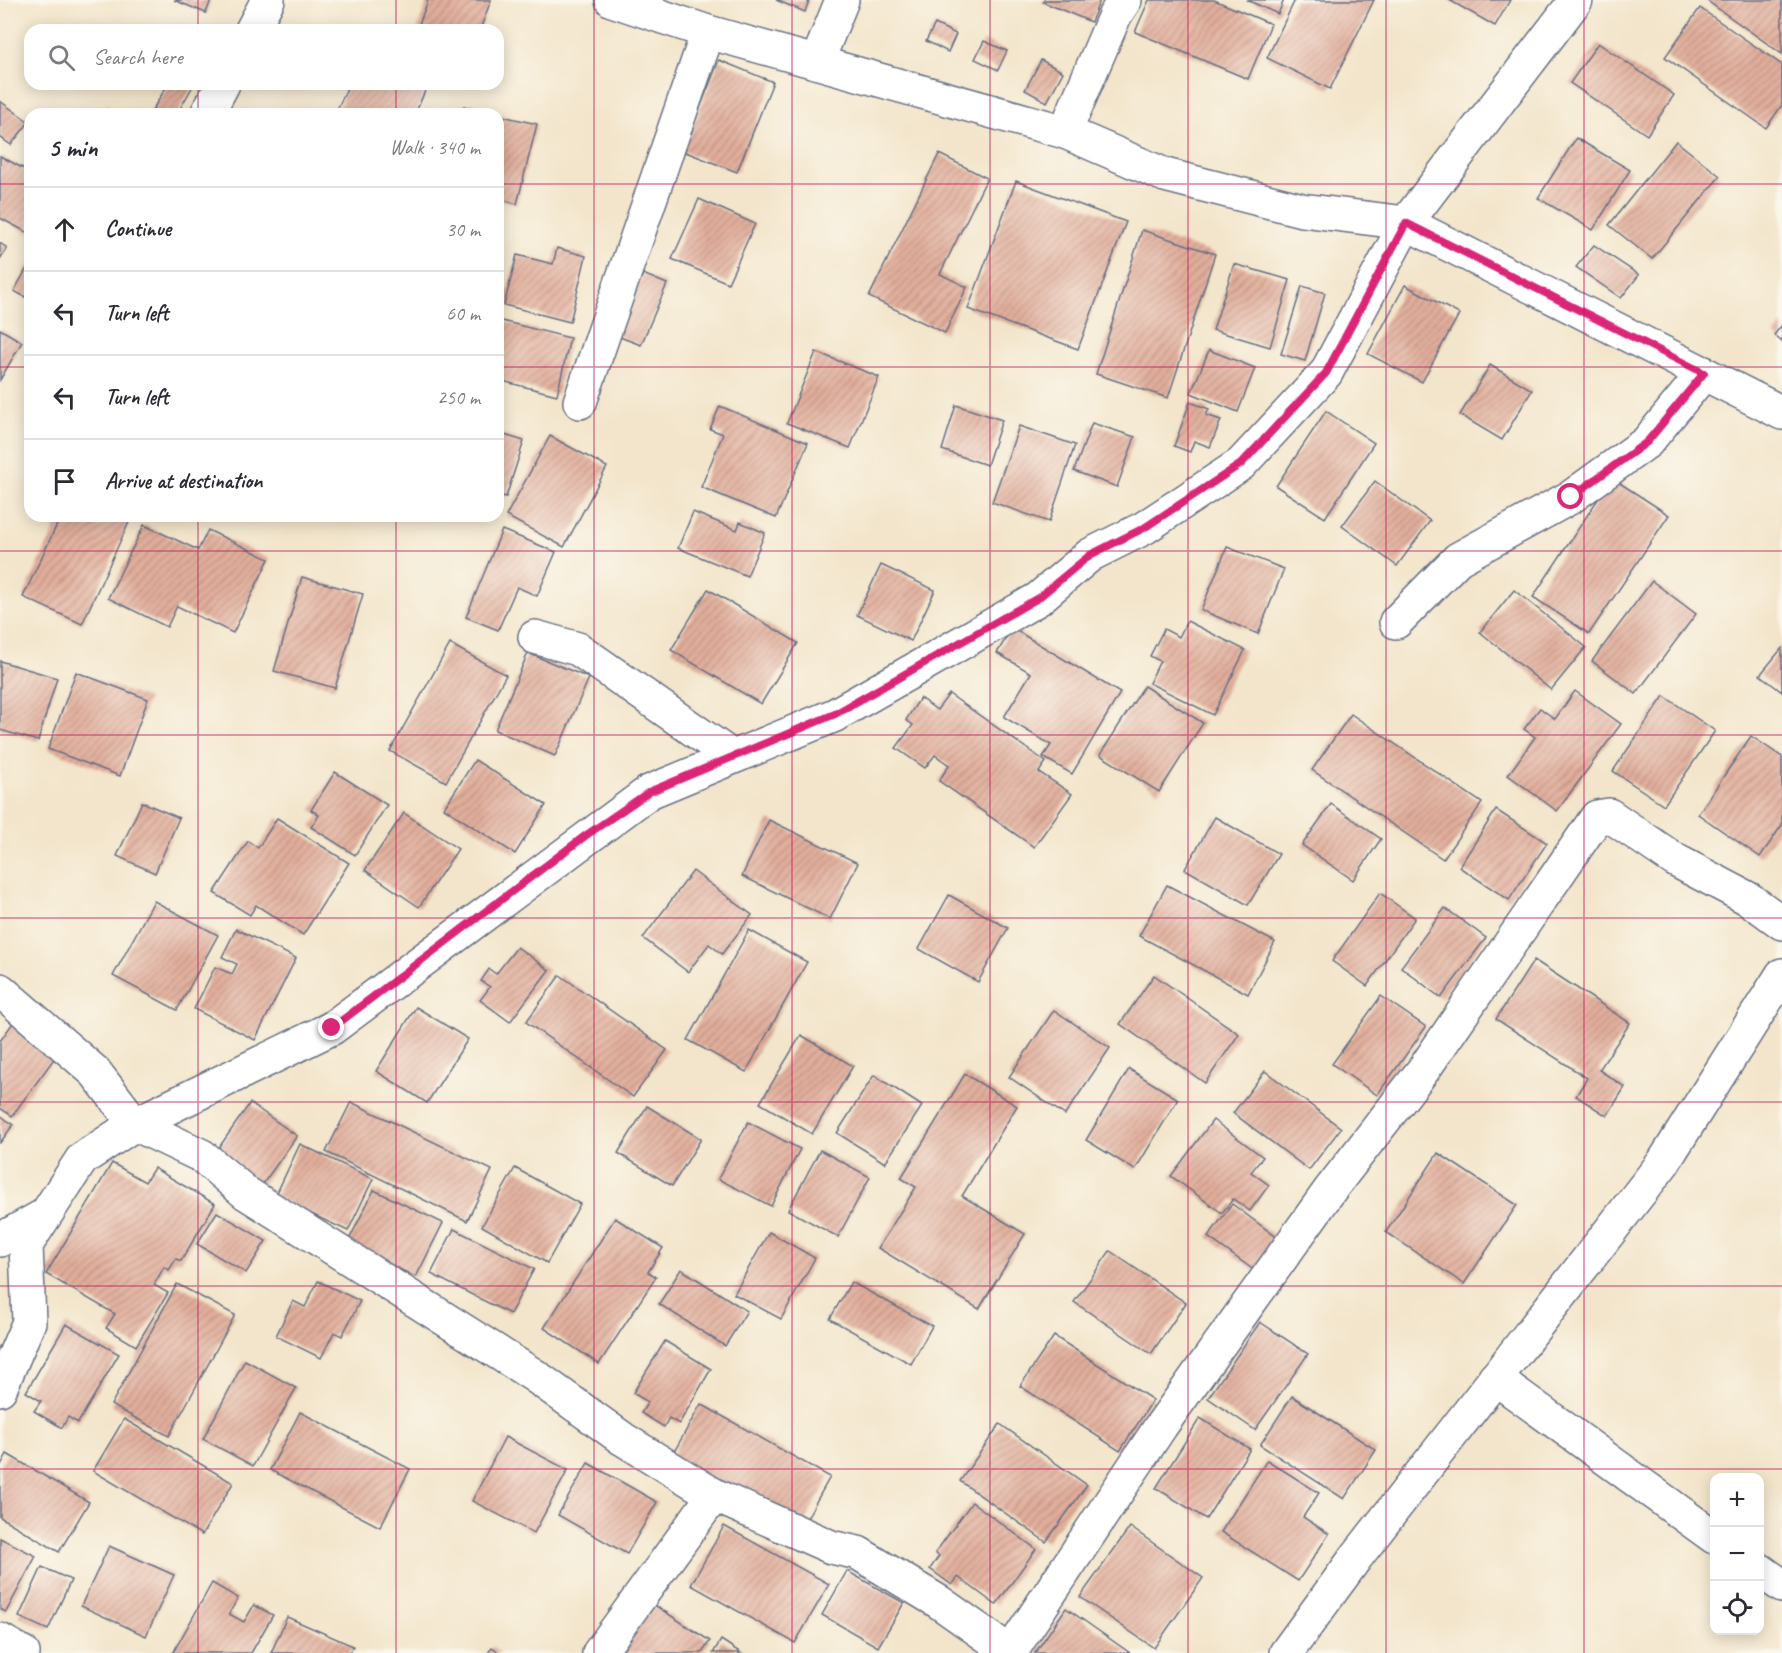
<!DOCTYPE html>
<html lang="en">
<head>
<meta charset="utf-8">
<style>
	:root { --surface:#fff; --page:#f2f2f3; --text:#2b2b33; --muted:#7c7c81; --line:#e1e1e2 }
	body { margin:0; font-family:Caveat,sans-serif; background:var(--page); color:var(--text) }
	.controls { position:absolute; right:18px; bottom:18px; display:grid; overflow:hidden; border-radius:12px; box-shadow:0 3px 15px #0003 }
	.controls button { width:54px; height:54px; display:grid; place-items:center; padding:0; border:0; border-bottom:2px solid var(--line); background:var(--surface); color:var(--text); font:30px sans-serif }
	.stop { position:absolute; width:18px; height:18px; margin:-14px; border:4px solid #db2777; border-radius:50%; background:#fff }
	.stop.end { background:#db2777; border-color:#fff; box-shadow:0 2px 6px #0008 }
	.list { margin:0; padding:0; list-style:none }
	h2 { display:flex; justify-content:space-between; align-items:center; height:78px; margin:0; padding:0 24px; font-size:26px }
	h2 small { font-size:20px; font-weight:400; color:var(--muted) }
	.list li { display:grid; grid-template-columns:39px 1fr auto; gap:18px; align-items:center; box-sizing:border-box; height:84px; padding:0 24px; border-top:2px solid var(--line) }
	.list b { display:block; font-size:22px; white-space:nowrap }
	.list em { font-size:20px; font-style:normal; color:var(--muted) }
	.icon { flex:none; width:33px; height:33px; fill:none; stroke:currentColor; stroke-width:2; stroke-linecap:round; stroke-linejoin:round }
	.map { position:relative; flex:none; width:1782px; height:1653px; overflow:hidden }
	.search { position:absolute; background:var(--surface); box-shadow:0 3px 15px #0003; left:24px; top:24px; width:480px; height:66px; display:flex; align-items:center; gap:15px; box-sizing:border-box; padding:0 21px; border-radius:18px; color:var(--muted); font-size:22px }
	.panel { position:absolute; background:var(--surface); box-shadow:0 3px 15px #0003; left:24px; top:108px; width:480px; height:414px; border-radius:18px }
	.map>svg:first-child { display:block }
	.building { fill:url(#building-hatch) }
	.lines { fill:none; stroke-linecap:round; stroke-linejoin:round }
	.minor-casing { stroke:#676f84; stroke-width:36 }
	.minor { stroke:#fff; stroke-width:33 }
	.route { stroke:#db2777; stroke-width:8 }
	.grid { fill:none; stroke:#c2185b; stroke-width:1.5; stroke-opacity:0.55 }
</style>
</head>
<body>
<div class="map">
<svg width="1782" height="1653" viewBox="0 0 1782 1653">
	<defs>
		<pattern id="building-hatch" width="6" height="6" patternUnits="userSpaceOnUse" patternTransform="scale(1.5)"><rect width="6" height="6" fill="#e3af9c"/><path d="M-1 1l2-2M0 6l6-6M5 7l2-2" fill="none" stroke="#b78f82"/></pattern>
	</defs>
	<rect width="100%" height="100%" fill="#fbf7ec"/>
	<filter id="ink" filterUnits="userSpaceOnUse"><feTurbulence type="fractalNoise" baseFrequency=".0167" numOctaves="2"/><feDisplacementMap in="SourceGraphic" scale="12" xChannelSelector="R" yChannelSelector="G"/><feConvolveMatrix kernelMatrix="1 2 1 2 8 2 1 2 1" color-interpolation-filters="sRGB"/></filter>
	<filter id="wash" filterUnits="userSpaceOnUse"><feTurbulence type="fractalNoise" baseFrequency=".008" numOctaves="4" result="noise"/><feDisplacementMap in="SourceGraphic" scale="24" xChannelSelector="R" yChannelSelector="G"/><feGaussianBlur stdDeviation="1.35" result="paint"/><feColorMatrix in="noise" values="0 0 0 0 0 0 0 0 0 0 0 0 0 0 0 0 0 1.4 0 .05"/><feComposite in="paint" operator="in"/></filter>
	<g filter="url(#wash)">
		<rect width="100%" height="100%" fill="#f3e5cb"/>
		<g id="blocks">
			<!-- building -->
			<g class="building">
				<path d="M 174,0 L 211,0 L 206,13 Z"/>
				<path d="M 428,0 L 491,0 L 480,30 L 417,30 Z"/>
				<path d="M 776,0 L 809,0 L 805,12 Z"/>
				<path d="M 1044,0 L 1100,0 L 1091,22 L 1043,2 Z"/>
				<path d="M 1149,0 L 1214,0 L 1271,24 L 1248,79 L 1135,32 Z"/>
				<path d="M 1247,0 L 1284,0 L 1278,14 Z"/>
				<path d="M 1295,0 L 1374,0 L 1330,89 L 1267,58 Z"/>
				<path d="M 1449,0 L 1510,0 L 1495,26 Z"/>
				<path d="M 1706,0 L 1782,0 L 1782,54 Z"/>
				<path d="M 1700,8 L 1782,65 L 1782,105 L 1766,128 L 1665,57 Z"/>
				<path d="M 935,24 L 956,34 L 948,52 L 926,41 Z"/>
				<path d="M 984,41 L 1007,51 L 998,70 L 975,59 Z"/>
				<path d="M 1598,43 L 1674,95 L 1647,135 L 1570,83 Z"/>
				<path d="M 719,60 L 773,82 L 737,172 L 683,151 Z"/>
				<path d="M 1041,60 L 1063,72 L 1047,102 L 1025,90 Z"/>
				<path d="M 168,84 L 194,84 L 177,114 L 150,114 Z"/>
				<path d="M 349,84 L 428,84 L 415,114 L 335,114 Z"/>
				<path d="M 0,101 L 29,122 L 11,145 L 0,137 Z"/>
				<path d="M 464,106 L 493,113 L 492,114 L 462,114 Z"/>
				<path d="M 106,109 L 117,114 L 103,114 Z"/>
				<path d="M 498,115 L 537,124 L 517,204 L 498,199 Z"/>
				<path d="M 1576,138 L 1630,170 L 1593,230 L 1538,198 Z"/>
				<path d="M 1676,141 L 1720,176 L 1652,259 L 1609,225 Z"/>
				<path d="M 939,154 L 987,178 L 940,274 L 967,287 L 945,333 L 869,297 Z"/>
				<path d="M 0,156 L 30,172 L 30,234 L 0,218 Z"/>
				<path d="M 1016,181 L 1126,222 L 1078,349 L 968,309 Z"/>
				<path d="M 699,199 L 755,224 L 728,283 L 672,259 Z"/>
				<path d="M 1142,230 L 1215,254 L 1168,398 L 1096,374 Z"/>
				<path d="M 0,243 L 7,248 L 0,259 Z"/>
				<path d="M 1594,245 L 1639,275 L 1621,298 L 1576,267 Z"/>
				<path d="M 557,248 L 586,256 L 570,322 L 504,305 L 517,255 L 553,264 Z"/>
				<path d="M 30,263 L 30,298 L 29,299 L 14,291 Z"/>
				<path d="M 1234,264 L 1290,280 L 1270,347 L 1213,330 Z"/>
				<path d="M 643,274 L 667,284 L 641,345 L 617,336 Z"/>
				<path d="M 1405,285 L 1459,314 L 1422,382 L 1368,354 Z"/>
				<path d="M 1302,286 L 1325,293 L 1305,361 L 1281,354 Z"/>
				<path d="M 498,320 L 570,338 L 557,395 L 498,380 Z"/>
				<path d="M 1782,325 L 1782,342 L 1774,335 Z"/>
				<path d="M 0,329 L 22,342 L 0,380 Z"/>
				<path d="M 1209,350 L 1255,368 L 1238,412 L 1191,393 Z"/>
				<path d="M 816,352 L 879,377 L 850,448 L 787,423 Z"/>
				<path d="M 1490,365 L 1532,390 L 1502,440 L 1460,415 Z"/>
				<path d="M 1190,402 L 1209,409 L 1206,415 L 1221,420 L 1210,447 L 1194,441 L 1190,452 L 1174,446 Z"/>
				<path d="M 956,405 L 1002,420 L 987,465 L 942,450 Z"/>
				<path d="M 720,406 L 808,443 L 776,518 L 701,487 L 723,434 L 710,429 Z"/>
				<path d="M 1326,411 L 1374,443 L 1325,518 L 1276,486 Z"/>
				<path d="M 1092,423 L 1135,437 L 1117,487 L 1074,471 Z"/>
				<path d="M 1019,426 L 1075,445 L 1049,522 L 992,502 Z"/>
				<path d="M 498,433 L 524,441 L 506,497 L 498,495 Z"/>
				<path d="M 550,436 L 607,467 L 564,547 L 506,516 Z"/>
				<path d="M 1612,478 L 1669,515 L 1589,634 L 1533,597 Z"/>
				<path d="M 1375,481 L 1430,521 L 1397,566 L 1342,526 Z"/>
				<path d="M 693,512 L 737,530 L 740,522 L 765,533 L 747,576 L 678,548 Z"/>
				<path d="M 61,516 L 121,516 L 130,520 L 82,624 L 23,597 Z"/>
				<path d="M 144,525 L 198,550 L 208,530 L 269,559 L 233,633 L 177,606 L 167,627 L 108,598 Z"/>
				<path d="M 502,530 L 556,552 L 537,596 L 517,587 L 498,630 L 466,617 Z"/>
				<path d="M 1227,547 L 1284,569 L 1258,634 L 1201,610 Z"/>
				<path d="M 881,565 L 935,590 L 911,641 L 857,615 Z"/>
				<path d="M 302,577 L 363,594 L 335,688 L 274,671 Z"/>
				<path d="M 1652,581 L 1696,614 L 1636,694 L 1592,661 Z"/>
				<path d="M 708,589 L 798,643 L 761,704 L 671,650 Z"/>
				<path d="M 1514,590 L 1586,647 L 1551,690 L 1480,632 Z"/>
				<path d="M 1187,621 L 1245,650 L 1213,715 L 1149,683 L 1160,661 L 1150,656 L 1164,629 L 1179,637 Z"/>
				<path d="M 1012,628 L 1120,693 L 1072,774 L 1043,757 L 1051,745 L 1004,717 L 1031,673 L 997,653 Z"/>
				<path d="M 450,644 L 506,675 L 446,782 L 390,751 Z"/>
				<path d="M 1782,648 L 1782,692 L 1760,675 Z"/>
				<path d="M 528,653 L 589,678 L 555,756 L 495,730 Z"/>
				<path d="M 0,661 L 57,678 L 38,741 L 0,730 Z"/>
				<path d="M 76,672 L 148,699 L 120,776 L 48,749 Z"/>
				<path d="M 1144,686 L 1203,723 L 1159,792 L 1100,755 Z"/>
				<path d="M 1575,691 L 1621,724 L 1557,811 L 1508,775 L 1535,737 L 1524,729 L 1540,708 L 1555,719 Z"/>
				<path d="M 949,694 L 1046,762 L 1039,772 L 1072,794 L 1034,847 L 939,781 L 949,765 L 935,755 L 925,768 L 896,748 L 913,725 L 906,720 L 920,698 L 937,710 Z"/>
				<path d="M 1664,696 L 1715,731 L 1664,805 L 1613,771 Z"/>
				<path d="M 1351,714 L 1482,803 L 1443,859 L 1312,770 Z"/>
				<path d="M 1751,736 L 1782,757 L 1782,825 L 1760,857 L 1698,814 Z"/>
				<path d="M 475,760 L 546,805 L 515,854 L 444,808 Z"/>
				<path d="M 335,772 L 387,805 L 355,855 L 311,827 L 319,815 L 311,810 Z"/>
				<path d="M 142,802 L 179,818 L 155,873 L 117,856 Z"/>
				<path d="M 1331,804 L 1381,839 L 1353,880 L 1302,845 Z"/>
				<path d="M 1496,810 L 1547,843 L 1509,900 L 1459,867 Z"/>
				<path d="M 404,813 L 458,849 L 419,907 L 365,870 Z"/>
				<path d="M 1215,817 L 1279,854 L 1248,905 L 1185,869 Z"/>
				<path d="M 277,818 L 349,863 L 303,935 L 256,905 L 250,915 L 214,893 L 248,841 L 258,848 Z"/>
				<path d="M 769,820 L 858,863 L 830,919 L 742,876 Z"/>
				<path d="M 693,871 L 752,915 L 722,954 L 709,944 L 688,972 L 643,938 Z"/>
				<path d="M 1167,885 L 1275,942 L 1248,994 L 1139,936 Z"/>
				<path d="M 1380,893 L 1415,918 L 1367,986 L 1332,961 Z"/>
				<path d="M 949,895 L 1008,928 L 978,982 L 919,949 Z"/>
				<path d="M 154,901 L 218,935 L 177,1010 L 113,976 Z"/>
				<path d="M 1445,908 L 1486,938 L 1441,998 L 1401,967 Z"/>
				<path d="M 236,929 L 296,958 L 255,1040 L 194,1009 L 215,967 L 232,974 L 237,964 L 222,957 Z"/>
				<path d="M 749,930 L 807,962 L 746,1072 L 688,1040 Z"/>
				<path d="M 517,947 L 549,970 L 510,1022 L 480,1000 L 490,987 L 481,981 L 489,969 L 496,974 Z"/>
				<path d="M 1534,960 L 1630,1023 L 1599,1070 L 1625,1087 L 1607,1116 L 1576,1096 L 1587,1078 L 1496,1019 Z"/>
				<path d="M 560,975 L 667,1050 L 633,1097 L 526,1022 Z"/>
				<path d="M 1154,975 L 1239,1034 L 1205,1083 L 1120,1024 Z"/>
				<path d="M 1381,996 L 1426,1027 L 1377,1095 L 1332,1064 Z"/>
				<path d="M 416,1007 L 468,1039 L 427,1103 L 376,1071 Z"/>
				<path d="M 1054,1010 L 1110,1048 L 1065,1115 L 1009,1077 Z"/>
				<path d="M 15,1020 L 59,1052 L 12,1116 L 0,1108 L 0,1041 Z"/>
				<path d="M 801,1035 L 853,1066 L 812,1134 L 760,1103 Z"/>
				<path d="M 1129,1069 L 1178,1099 L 1135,1170 L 1086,1140 Z"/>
				<path d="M 1265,1071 L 1341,1128 L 1309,1170 L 1233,1113 Z"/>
				<path d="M 965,1074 L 1017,1106 L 962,1196 L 1025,1234 L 979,1309 L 878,1248 L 916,1187 L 901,1178 Z"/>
				<path d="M 874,1075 L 922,1106 L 885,1163 L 837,1133 Z"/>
				<path d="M 351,1102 L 492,1170 L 467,1221 L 326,1152 Z"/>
				<path d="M 250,1103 L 297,1136 L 260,1188 L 213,1156 Z"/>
				<path d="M 647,1106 L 701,1139 L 672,1186 L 618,1153 Z"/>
				<path d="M 0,1115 L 13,1125 L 0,1143 Z"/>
				<path d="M 1213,1120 L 1263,1157 L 1251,1172 L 1269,1185 L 1250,1211 L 1233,1199 L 1222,1213 L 1171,1176 Z"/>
				<path d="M 748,1122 L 800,1149 L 771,1206 L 718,1179 Z"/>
				<path d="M 300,1144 L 373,1179 L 348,1231 L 275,1197 Z"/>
				<path d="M 820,1150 L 870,1177 L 838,1237 L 788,1210 Z"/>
				<path d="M 1438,1153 L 1517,1205 L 1464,1284 L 1386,1232 Z"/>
				<path d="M 112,1163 L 145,1182 L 154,1168 L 215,1204 L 181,1261 L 176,1259 L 169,1270 L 164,1267 L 154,1285 L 168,1293 L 136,1346 L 106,1328 L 115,1314 L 46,1274 Z"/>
				<path d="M 515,1168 L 580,1204 L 547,1263 L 482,1226 Z"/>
				<path d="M 374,1190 L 443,1223 L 416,1277 L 347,1244 Z"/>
				<path d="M 1232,1204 L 1282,1241 L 1258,1273 L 1208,1237 Z"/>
				<path d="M 217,1212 L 266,1241 L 246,1273 L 197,1244 Z"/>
				<path d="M 615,1218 L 663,1248 L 648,1272 L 656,1277 L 599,1364 L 544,1328 Z"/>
				<path d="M 454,1229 L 534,1269 L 510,1314 L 431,1274 Z"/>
				<path d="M 769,1232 L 815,1258 L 781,1319 L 734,1294 Z"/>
				<path d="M 1110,1251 L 1186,1303 L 1151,1354 L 1074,1302 Z"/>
				<path d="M 681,1269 L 747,1311 L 725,1346 L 659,1304 Z"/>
				<path d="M 318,1281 L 360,1301 L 342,1336 L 334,1332 L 321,1358 L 276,1336 L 293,1301 L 305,1307 Z"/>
				<path d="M 851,1282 L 932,1326 L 911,1364 L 830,1319 Z"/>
				<path d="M 177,1284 L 235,1315 L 169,1436 L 111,1405 Z"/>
				<path d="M 1260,1322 L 1308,1354 L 1255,1430 L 1208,1398 Z"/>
				<path d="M 66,1324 L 119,1354 L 78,1423 L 68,1417 L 62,1428 L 34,1411 L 41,1401 L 26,1392 Z"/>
				<path d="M 1054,1336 L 1153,1400 L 1120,1451 L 1020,1386 Z"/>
				<path d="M 665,1341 L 711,1369 L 679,1424 L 669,1418 L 664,1427 L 641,1413 L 648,1402 L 633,1393 Z"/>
				<path d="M 245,1360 L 296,1388 L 253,1466 L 203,1439 Z"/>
				<path d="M 1292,1396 L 1376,1450 L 1344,1499 L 1260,1445 Z"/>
				<path d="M 701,1404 L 830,1477 L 799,1532 L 670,1459 Z"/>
				<path d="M 300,1412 L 410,1469 L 380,1527 L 270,1470 Z"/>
				<path d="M 1200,1418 L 1250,1449 L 1206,1519 L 1156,1488 Z"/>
				<path d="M 124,1419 L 233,1483 L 202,1535 L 93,1471 Z"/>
				<path d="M 1000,1424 L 1087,1485 L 1046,1542 L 960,1481 Z"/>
				<path d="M 505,1437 L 568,1470 L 534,1533 L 472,1501 Z"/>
				<path d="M 7,1454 L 89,1502 L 59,1552 L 0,1517 L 0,1467 Z"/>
				<path d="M 1267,1460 L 1319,1493 L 1303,1517 L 1329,1534 L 1298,1581 L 1221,1532 Z"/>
				<path d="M 588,1463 L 657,1502 L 627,1554 L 558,1515 Z"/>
				<path d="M 972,1502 L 1036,1549 L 996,1605 L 958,1577 L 952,1585 L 930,1569 L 939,1556 L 935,1553 Z"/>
				<path d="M 724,1526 L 829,1584 L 795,1643 L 691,1585 Z"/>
				<path d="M 1130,1527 L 1203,1578 L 1154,1648 L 1080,1597 Z"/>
				<path d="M 0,1538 L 36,1556 L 6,1612 L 0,1609 Z"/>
				<path d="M 109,1546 L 174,1575 L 146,1636 L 81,1606 Z"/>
				<path d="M 42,1567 L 71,1580 L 48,1630 L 19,1617 Z"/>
				<path d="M 847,1571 L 904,1603 L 878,1647 L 822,1615 Z"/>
				<path d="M 212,1583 L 238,1598 L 229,1614 L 244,1622 L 254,1605 L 273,1615 L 251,1653 L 173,1653 Z"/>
				<path d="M 653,1604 L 710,1641 L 702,1653 L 621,1653 Z"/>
				<path d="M 1066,1608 L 1130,1653 L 1035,1653 Z"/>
				<path d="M 287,1617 L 353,1646 L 349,1653 L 271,1653 Z"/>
				<path d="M 721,1640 L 741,1653 L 713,1653 Z"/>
				<path d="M 492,1647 L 500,1653 L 488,1653 Z"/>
			</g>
		</g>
	</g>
	<g filter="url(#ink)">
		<use href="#blocks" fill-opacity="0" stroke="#676f84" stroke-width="1.5"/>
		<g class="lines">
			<defs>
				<g id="minor">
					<path d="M 612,0 L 708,32 L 1065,132 L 1165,175 L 1302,210 L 1406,223 L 1782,413"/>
					<path d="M 252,30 L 268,0"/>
					<path d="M 817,62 L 842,0"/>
					<path d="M 207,114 L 223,84"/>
					<path d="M 1065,132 L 1115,15 L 1125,0"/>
					<path d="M 580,402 L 708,32"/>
					<path d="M 1396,622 L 1458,559 L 1571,497 L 1647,442 L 1704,373"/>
					<path d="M 535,637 L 578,649 L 731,756"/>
					<path d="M 0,990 L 95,1072 L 135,1124 L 202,1156 L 246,1193 L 535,1376 L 623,1439 L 714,1495 L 831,1547 L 858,1553 L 939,1602 L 1010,1652"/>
					<path d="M 0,1240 L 45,1215"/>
					<path d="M 1495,1378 L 1714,1537"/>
					<path d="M 0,1389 L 29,1322 L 26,1245 L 82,1159 L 135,1124 L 332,1028 L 649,792 L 835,715 L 1038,599 L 1090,555 L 1144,528 L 1241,464 L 1326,373 L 1406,223 L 1576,0"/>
					<path d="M 1760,1570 L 1782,1586"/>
					<path d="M 0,1640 L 23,1653"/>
					<path d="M 599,1653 L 714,1495"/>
					<path d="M 1010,1653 L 1161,1426 L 1330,1190 L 1424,1069 L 1597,817 L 1609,815 L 1675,860 L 1749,899 L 1782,923"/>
					<path d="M 1286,1653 L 1357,1556 L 1663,1163 L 1782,975"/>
				</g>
			</defs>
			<!-- minor casing -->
			<use href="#minor" class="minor-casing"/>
			<!-- minor -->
			<use href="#minor" class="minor"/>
		</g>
	</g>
	<g class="lines" filter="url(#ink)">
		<!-- route -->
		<path class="route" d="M 332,1028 L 585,836 L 649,792 L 835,714 L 1038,598 L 1090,555 L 1144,528 L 1241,464 L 1326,373 L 1406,223 L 1704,373 L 1647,442 L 1571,497"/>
	</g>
	<!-- grid -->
	<path class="grid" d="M 198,0 L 198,30M 396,0 L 396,30M 594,0 L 594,1653M 792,0 L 792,1653M 990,0 L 990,1653M 1188,0 L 1188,1653M 1386,0 L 1386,1653M 1584,0 L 1584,1653M 198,84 L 198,114M 396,84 L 396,114M 0,184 L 30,184M 498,184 L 1782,184M 0,367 L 30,367M 498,367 L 1782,367M 198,516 L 198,1653M 396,516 L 396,1653M 0,551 L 1782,551M 0,735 L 1782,735M 0,918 L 1782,918M 0,1102 L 1782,1102M 0,1286 L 1782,1286M 0,1469 L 1782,1469"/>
</svg>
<div class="controls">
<button>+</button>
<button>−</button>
<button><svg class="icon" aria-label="locate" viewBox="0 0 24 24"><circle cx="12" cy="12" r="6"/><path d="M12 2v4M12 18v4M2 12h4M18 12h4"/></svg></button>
</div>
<div class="stop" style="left:1571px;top:497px"></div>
<div class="stop end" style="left:332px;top:1028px"></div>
<div class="search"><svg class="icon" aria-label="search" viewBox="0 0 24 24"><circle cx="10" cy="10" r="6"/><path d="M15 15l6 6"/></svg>Search here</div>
<section class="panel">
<h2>5 min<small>Walk · 340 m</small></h2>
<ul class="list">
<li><svg class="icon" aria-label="ahead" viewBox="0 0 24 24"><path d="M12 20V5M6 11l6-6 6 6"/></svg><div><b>Continue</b></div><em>30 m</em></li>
<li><svg class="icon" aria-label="left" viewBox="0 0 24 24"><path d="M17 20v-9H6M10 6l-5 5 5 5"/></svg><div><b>Turn left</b></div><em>60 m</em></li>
<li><svg class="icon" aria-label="left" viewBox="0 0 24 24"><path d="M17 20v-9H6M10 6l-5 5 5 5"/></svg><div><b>Turn left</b></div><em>250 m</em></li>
<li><svg class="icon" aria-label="arrive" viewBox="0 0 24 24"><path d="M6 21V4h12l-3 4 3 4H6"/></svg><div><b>Arrive at destination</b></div></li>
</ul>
</section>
</div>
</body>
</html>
